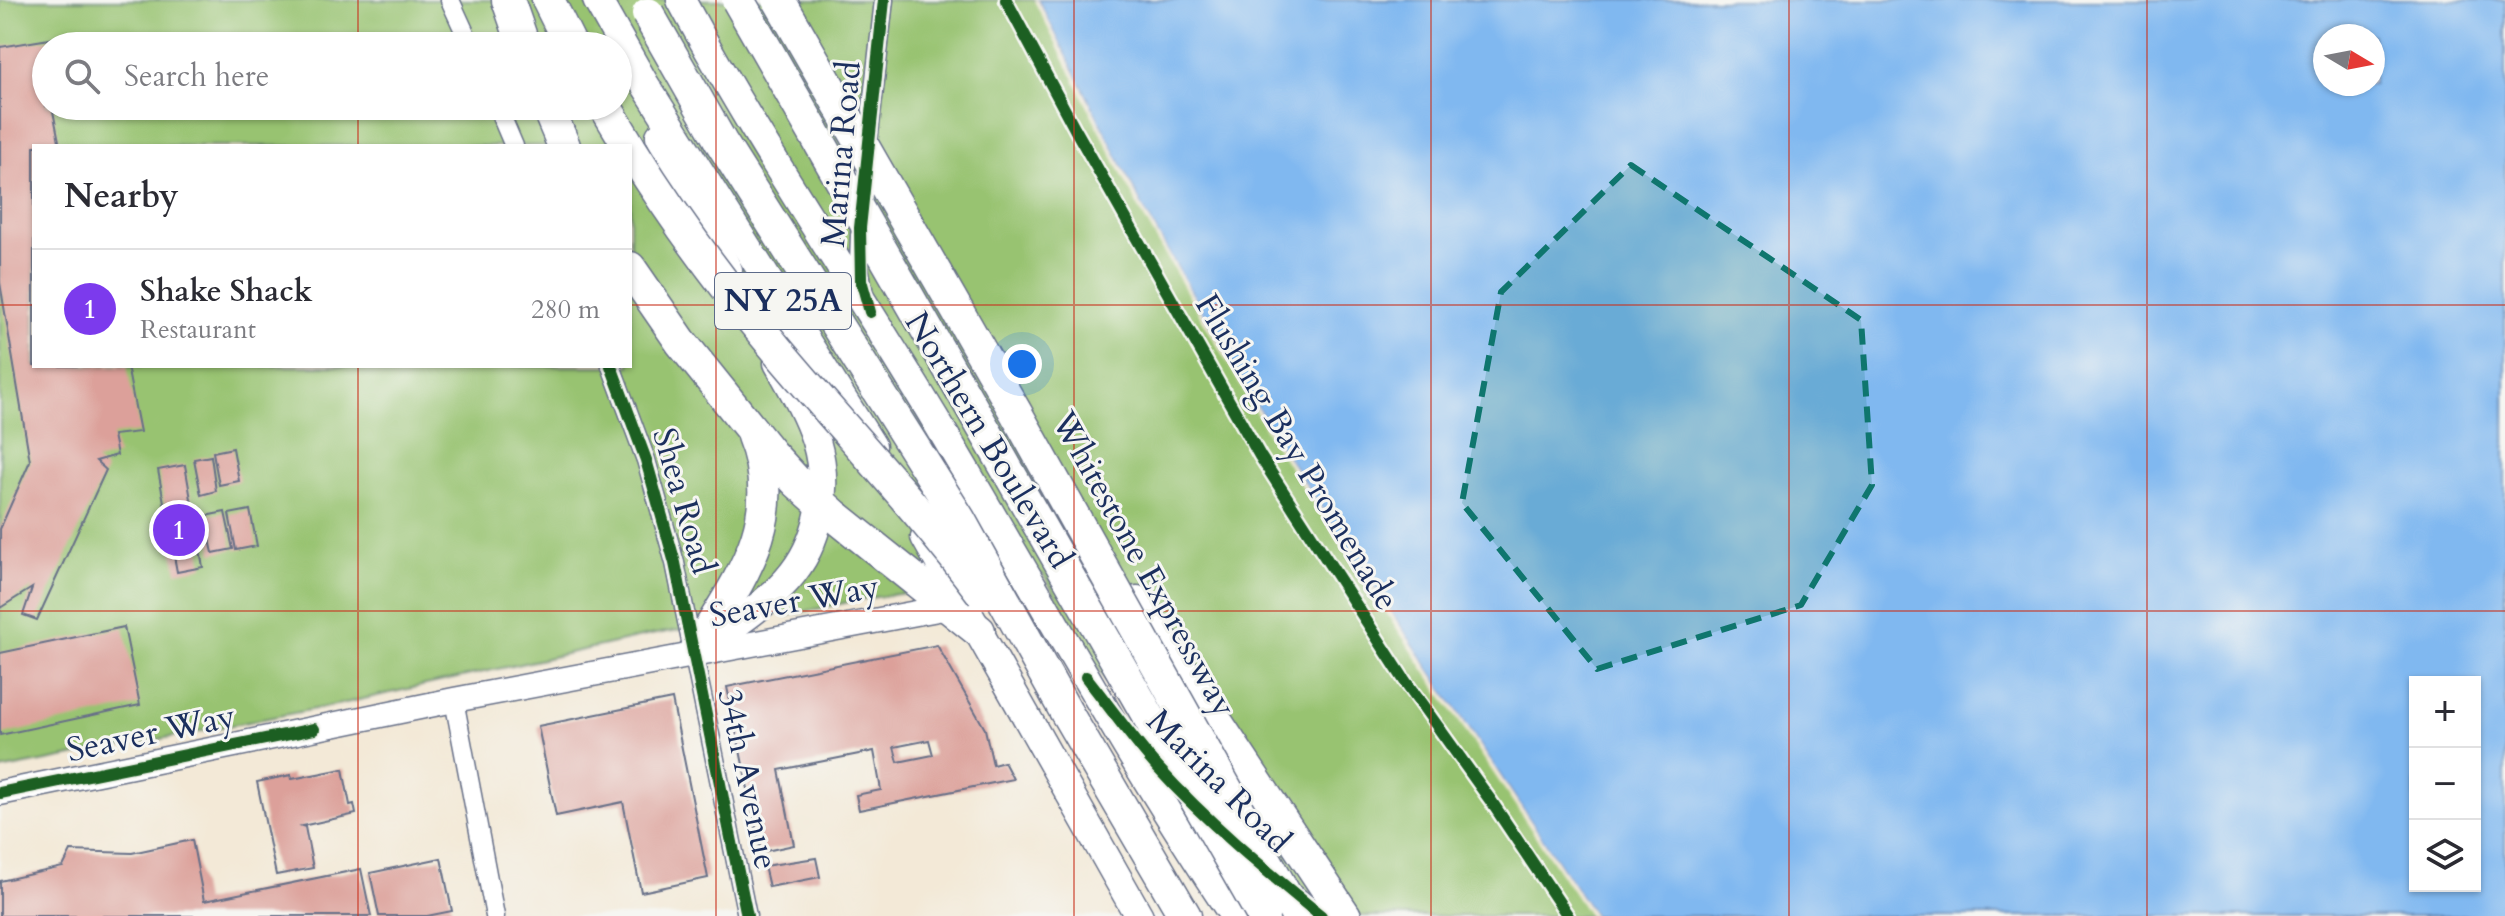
<!DOCTYPE html>
<html lang="en">
<head>
<meta charset="utf-8">
<style>
	:root { --surface:#fff; --page:#f7f7f7; --text:#2b2b33; --muted:#7c7c81; --line:#e1e1e2; --accent:#7c3aed }
	body { margin:0; font-family:Cardo,serif; background:var(--page); color:var(--text) }
	.controls { position:absolute; right:24px; bottom:24px; display:grid; overflow:hidden; border-radius:0px; box-shadow:0 2px 6px #0004 }
	.controls button { width:72px; height:72px; display:grid; place-items:center; padding:0; border:0; border-bottom:2px solid var(--line); background:var(--surface); color:var(--text); font:40px sans-serif }
	.compass { position:absolute; left:2313px; top:24px; width:72px; height:72px; border-radius:50%; background:var(--surface); box-shadow:0 2px 6px #0004; rotate:100deg }
	.you { position:absolute; left:1022px; top:364px; width:28px; height:28px; margin:-20px; border:6px solid #fff; border-radius:50%; background:#1a73e8; box-shadow:0 0 0 12px #1a73e833 }
	.badge { display:grid; place-items:center; width:52px; height:52px; border-radius:50%; background:var(--accent); color:#fff; font-size:26px; font-weight:700 }
	.pin { position:absolute; translate:-50% -50%; border:4px solid #fff; box-shadow:0 2px 8px #0006 }
	.list { margin:0; padding:0; list-style:none }
	h2 { display:flex; justify-content:space-between; align-items:center; height:104px; margin:0; padding:0 32px; font-size:34px }
	h2 small { font-size:26px; font-weight:400; color:var(--muted) }
	.list li { display:grid; grid-template-columns:52px 1fr auto; gap:24px; align-items:center; box-sizing:border-box; height:120px; padding:0 32px; border-top:2px solid var(--line) }
	.list b { display:block; font-size:30px; white-space:nowrap }
	.list p { margin:0; font-size:26px; white-space:nowrap; color:var(--muted) }
	.list em { font-size:26px; font-style:normal; color:var(--muted) }
	.icon { flex:none; width:44px; height:44px; fill:none; stroke:currentColor; stroke-width:2; stroke-linecap:round; stroke-linejoin:round }
	.map { position:relative; flex:none; width:2505px; height:916px; overflow:hidden }
	.search { position:absolute; background:var(--surface); box-shadow:0 2px 6px #0004; left:32px; top:32px; width:600px; height:88px; display:flex; align-items:center; gap:20px; box-sizing:border-box; padding:0 28px; border-radius:44px; color:var(--muted); font-size:30px }
	.panel { position:absolute; background:var(--surface); box-shadow:0 2px 6px #0004; left:32px; top:144px; width:600px; height:224px; border-radius:0px }
	.map>svg:first-child { display:block }
	.green { fill:#98c371; stroke:#5a7968; stroke-width:2; fill-rule:evenodd }
	.water { fill:#80b8f0; stroke:#4e74a7; stroke-width:2; fill-rule:evenodd }
	.pier { fill:#f3e9d7 }
	.building { fill:#dca09a; fill-rule:evenodd }
	.lines { fill:none; stroke-linecap:round; stroke-linejoin:round }
	.minor-casing { stroke:#677088; stroke-width:21 }
	.secondary-casing { stroke:#677088; stroke-width:27 }
	.primary-casing { stroke:#677088; stroke-width:31 }
	.motorway-casing { stroke:#677088; stroke-width:35 }
	.minor { stroke:#fff; stroke-width:18 }
	.secondary { stroke:#fff; stroke-width:24 }
	.primary { stroke:#fff; stroke-width:28 }
	.motorway { stroke:#fff; stroke-width:32 }
	.motorway-bridge-casing { stroke:#677088; stroke-width:35; stroke-linecap:butt }
	.motorway-bridge { stroke:#fff; stroke-width:32 }
	.cycleway-casing { stroke:#f6f6f2; stroke-width:17 }
	.cycleway { stroke:#1b5e20; stroke-width:12 }
	.marked { fill:#0f766e; fill-opacity:0.2; stroke:#0f766e; stroke-width:6; stroke-dasharray:16 10; stroke-linejoin:round }
	.grid { fill:none; stroke:#c8321e; stroke-width:2; stroke-opacity:0.55 }
	.labels { text-anchor:middle; dominant-baseline:central; stroke-width:6; stroke-linejoin:round; paint-order:stroke }
	.shield { fill:#f6f6f2; stroke:#5d6b8a; stroke-width:2 }
	.shield-label { font-size:32px; font-weight:bold; fill:#1b2f5e }
	.street-label { font-size:34px; fill:#1b2f5e; stroke:#f6f6f2 }
</style>
</head>
<body>
<div class="map">
<svg width="2505" height="916" viewBox="0 0 2505 916">
	<rect width="100%" height="100%" fill="#f6f6f2"/>
	<filter id="ink" filterUnits="userSpaceOnUse"><feTurbulence type="fractalNoise" baseFrequency=".0125" numOctaves="2"/><feDisplacementMap in="SourceGraphic" scale="16" xChannelSelector="R" yChannelSelector="G"/><feConvolveMatrix kernelMatrix="1 2 1 2 8 2 1 2 1" color-interpolation-filters="sRGB"/></filter>
	<filter id="wash" filterUnits="userSpaceOnUse"><feTurbulence type="fractalNoise" baseFrequency=".006" numOctaves="4" result="noise"/><feDisplacementMap in="SourceGraphic" scale="32" xChannelSelector="R" yChannelSelector="G"/><feGaussianBlur stdDeviation="1.8" result="paint"/><feColorMatrix in="noise" values="0 0 0 0 0 0 0 0 0 0 0 0 0 0 0 0 0 1.4 0 .05"/><feComposite in="paint" operator="in"/></filter>
	<g filter="url(#wash)">
		<rect width="100%" height="100%" fill="#f3e9d7"/>
		<!-- green -->
		<path class="green" d="M 0,0 L 1038,0 L 1594,916 L 1255,916 L 1194,832 L 1043,574 L 862,599 L 785,616 L 785,612 L 650,635 L 341,704 L 0,770 ZM 46,46 L 618,46 L 618,106 L 46,106 ZM 34,146 L 630,146 L 630,366 L 34,366 Z"/>
		<!-- water -->
		<path class="water" d="M 1038,0 L 2505,0 L 2505,916 L 1594,916 L 1278,443 L 1145,212 ZM 2325,36 L 2373,36 L 2373,84 L 2325,84 ZM 2415,682 L 2475,682 L 2475,886 L 2415,886 Z"/>
		<!-- pier -->
		<path class="pier" d="M 1034,0 L 1038,0 L 1145,212 L 1278,443 L 1594,916 L 1589,916 L 1274,444 L 1142,214 Z"/>
		<g id="blocks">
			<!-- building -->
			<g class="building">
				<path d="M 74,35 L 76,46 L 46,46 L 46,106 L 52,106 L 60,146 L 34,146 L 34,366 L 127,366 L 140,432 L 113,435 L 117,455 L 96,461 L 106,470 L 37,620 L 23,615 L 32,588 L 0,608 L 0,529 L 30,461 L 0,283 L 0,47 Z"/>
				<path d="M 233,448 L 239,481 L 219,485 L 213,452 Z"/>
				<path d="M 211,456 L 216,491 L 201,495 L 194,459 Z"/>
				<path d="M 185,465 L 203,567 L 177,572 L 158,470 Z"/>
				<path d="M 250,510 L 257,546 L 236,550 L 229,514 Z"/>
				<path d="M 225,512 L 233,549 L 213,553 L 205,516 Z"/>
				<path d="M 124,627 L 140,705 L 0,735 L 0,653 Z"/>
				<path d="M 937,645 L 985,729 L 993,765 L 1004,762 L 1013,779 L 859,810 L 856,795 L 881,790 L 874,751 L 779,770 L 794,845 L 761,852 L 727,687 ZM 929,740 L 933,755 L 898,762 L 894,747 Z"/>
				<path d="M 672,699 L 708,878 L 641,892 L 623,802 L 556,816 L 538,726 Z"/>
				<path d="M 343,769 L 350,805 L 354,804 L 356,814 L 302,826 L 305,827 L 313,868 L 276,875 L 257,782 L 291,775 L 292,779 Z"/>
				<path d="M 192,840 L 204,901 L 361,869 L 371,916 L 0,916 L 0,881 L 63,867 L 71,851 L 132,853 Z"/>
				<path d="M 441,858 L 452,911 L 427,916 L 379,916 L 370,873 Z"/>
				<path d="M 816,858 L 820,877 L 769,887 L 764,866 Z"/>
			</g>
		</g>
	</g>
	<g filter="url(#ink)">
		<use href="#blocks" fill-opacity="0" stroke="#677088" stroke-width="2"/>
		<g class="lines">
			<defs>
				<g id="minor">
					<path d="M 450,0 L 471,46"/>
					<path d="M 497,106 L 514,146"/>
					<path d="M 864,294 L 859,266 L 861,206 L 884,0"/>
					<path d="M 611,366 L 646,460 L 675,563 L 747,916"/>
					<path d="M 454,700 L 495,916"/>
					<path d="M 1137,742 L 1179,789"/>
					<path d="M 1292,892 L 1321,916"/>
				</g>
				<path id="secondary" d="M 0,793 L 454,700 L 959,605"/>
				<g id="primary">
					<path d="M 597,0 L 644,83 L 872,446"/>
					<path d="M 681,0 C 758,144 851,279 935,419 C 1034,585 1126,755 1234,916"/>
					<path d="M 660,136 L 728,270"/>
					<path d="M 925,537 L 1139,916"/>
					<path d="M 700,649 C 729,628 762,608 787,580 C 820,543 830,488 816,441 C 807,413 792,388 778,363"/>
				</g>
				<g id="motorway">
					<path d="M 508,0 L 524,46"/>
					<path d="M 548,0 L 571,46"/>
					<path d="M 547,106 L 564,146"/>
					<path d="M 605,106 L 629,146"/>
					<path d="M 630,268 L 681,342 L 771,454 L 796,481 L 834,515 L 979,631"/>
					<path d="M 1137,602 L 1345,916"/>
					<path d="M 694,654 C 736,584 788,522 753,436"/>
					<path d="M 1066,712 L 1185,916"/>
				</g>
			</defs>
			<!-- minor casing -->
			<use href="#minor" class="minor-casing"/>
			<!-- secondary casing -->
			<use href="#secondary" class="secondary-casing"/>
			<!-- primary casing -->
			<use href="#primary" class="primary-casing"/>
			<!-- motorway casing -->
			<use href="#motorway" class="motorway-casing"/>
			<!-- minor -->
			<use href="#minor" class="minor"/>
			<!-- secondary -->
			<use href="#secondary" class="secondary"/>
			<!-- primary -->
			<use href="#primary" class="primary"/>
			<!-- motorway -->
			<use href="#motorway" class="motorway"/>
			<defs>
				<g id="motorway-bridge">
					<path d="M 738,0 L 1263,916"/>
					<path d="M 779,0 L 1016,413 L 1297,916"/>
					<path d="M 648,14 L 721,142 L 959,519 L 1066,712"/>
					<path d="M 630,148 C 674,219 724,287 778,351 C 846,432 919,508 983,594"/>
				</g>
			</defs>
			<!-- motorway-bridge casing -->
			<use href="#motorway-bridge" class="motorway-bridge-casing"/>
			<!-- motorway-bridge -->
			<use href="#motorway-bridge" class="motorway-bridge"/>
			<defs>
				<g id="cycleway">
					<path d="M 1006,0 L 1075,129 L 1260,456 L 1405,681 L 1491,801 L 1568,916"/>
					<path d="M 870,312 L 861,280 L 860,228 L 884,0"/>
					<path d="M 611,366 L 646,460 L 675,563 L 747,916"/>
					<path d="M 1086,677 C 1110,707 1132,739 1158,768 C 1207,822 1264,869 1321,916"/>
					<path d="M 0,793 L 314,729"/>
				</g>
			</defs>
			<!-- cycleway casing -->
			<use href="#cycleway" class="cycleway-casing"/>
			<!-- cycleway -->
			<use href="#cycleway" class="cycleway"/>
		</g>
	</g>
	<!-- marked area -->
	<path class="marked" d="M 1631,165 L 1861,320 L 1872,485 L 1801,605 L 1597,669 L 1462,503 L 1501,292 Z"/>
	<!-- grid -->
	<path class="grid" d="M 358,0 L 358,46M 716,0 L 716,916M 1074,0 L 1074,916M 1431,0 L 1431,916M 1789,0 L 1789,916M 2147,0 L 2147,916M 358,106 L 358,146M 0,305 L 34,305M 630,305 L 2505,305M 358,366 L 358,916M 0,611 L 2505,611"/>
	<g class="labels">
		<!-- shield labels -->
		<rect class="shield" x="715" y="273" width="136" height="56" rx="6"/>
		<g class="shield-label">
			<text x="783" y="301">NY 25A</text>
		</g>
		<!-- street labels -->
		<g class="street-label">
			<text transform="translate(841 154) rotate(-85)">Marina Road</text>
			<text transform="translate(989 440) rotate(59)">Northern Boulevard</text>
			<text transform="translate(1297 452) rotate(59)">Flushing Bay Promenade</text>
			<text transform="translate(684 501) rotate(74)">Shea Road</text>
			<text transform="translate(1144 564) rotate(61)">Whitestone Expressway</text>
			<text transform="translate(794 601) rotate(-10)">Seaver Way</text>
			<text transform="translate(151 733) rotate(-12)">Seaver Way</text>
			<text transform="translate(748 779) rotate(78)">34th Avenue</text>
			<text transform="translate(1219 781) rotate(45)">Marina Road</text>
		</g>
	</g>
</svg>
<div class="controls">
<button>+</button>
<button>−</button>
<button><svg class="icon" aria-label="layers" viewBox="0 0 24 24"><path d="M12 4l9 5-9 5-9-5zM3 14l9 5 9-5"/></svg></button>
</div>
<svg class="compass" viewBox="-18 -18 36 36"><path d="M0-13l5 13h-10z" fill="#e53935"/><path d="M0 13l5-13h-10z" fill="#7c7c81"/></svg>
<div class="you"></div>
<div class="pin badge" style="left:179px;top:530px">1</div>
<div class="search"><svg class="icon" aria-label="search" viewBox="0 0 24 24"><circle cx="10" cy="10" r="6"/><path d="M15 15l6 6"/></svg>Search here</div>
<section class="panel">
<h2>Nearby<small></small></h2>
<ul class="list">
<li><span class="badge">1</span><div><b>Shake Shack</b><p>Restaurant</p></div><em>280 m</em></li>
</ul>
</section>
</div>
</body>
</html>
